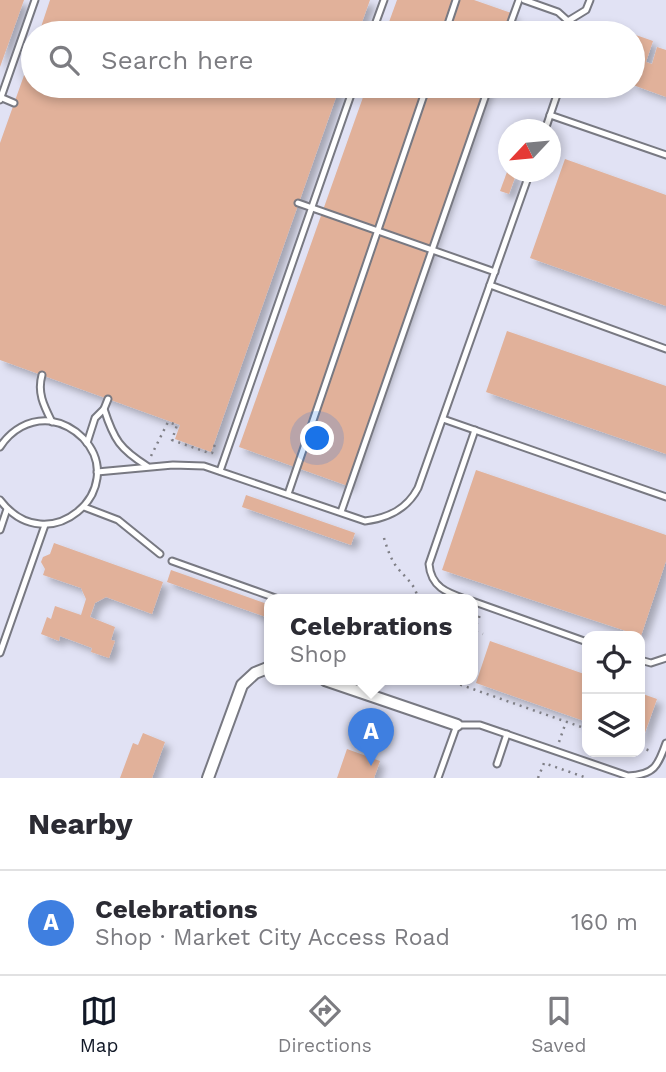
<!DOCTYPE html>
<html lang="en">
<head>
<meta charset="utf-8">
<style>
	:root { --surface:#fff; --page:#f7f7f7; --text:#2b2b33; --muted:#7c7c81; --line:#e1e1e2; --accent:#111827 }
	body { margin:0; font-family:"Work Sans",sans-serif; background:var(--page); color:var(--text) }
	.controls { position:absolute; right:21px; bottom:21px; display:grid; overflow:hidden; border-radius:14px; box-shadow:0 4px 10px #0003 }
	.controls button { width:63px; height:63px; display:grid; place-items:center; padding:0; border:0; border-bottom:2px solid var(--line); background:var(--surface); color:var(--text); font:35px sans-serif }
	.compass { position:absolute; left:498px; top:119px; width:63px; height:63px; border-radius:50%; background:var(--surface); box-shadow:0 4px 10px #0003; rotate:244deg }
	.you { position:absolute; left:318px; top:439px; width:24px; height:24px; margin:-18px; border:5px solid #fff; border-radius:50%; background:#1a73e8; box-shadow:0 0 0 10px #1a73e833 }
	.badge { display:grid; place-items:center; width:46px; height:46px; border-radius:50%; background:var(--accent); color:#fff; font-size:23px; font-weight:700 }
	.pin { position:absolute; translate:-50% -58px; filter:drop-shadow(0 2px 4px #0008) }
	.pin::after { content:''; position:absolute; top:37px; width:24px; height:21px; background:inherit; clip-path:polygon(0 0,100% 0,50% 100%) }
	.popup { position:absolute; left:264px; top:594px; width:214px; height:91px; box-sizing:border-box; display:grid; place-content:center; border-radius:14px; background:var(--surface); filter:drop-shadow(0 2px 5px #0005); font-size:23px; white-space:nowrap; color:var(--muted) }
	.popup b { font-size:26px; color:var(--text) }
	.popup::after { content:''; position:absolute; left:50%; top:100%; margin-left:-14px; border:14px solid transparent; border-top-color:var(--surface) }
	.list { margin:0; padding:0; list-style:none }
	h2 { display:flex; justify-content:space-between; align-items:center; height:91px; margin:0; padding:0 28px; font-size:30px }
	h2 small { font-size:23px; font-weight:400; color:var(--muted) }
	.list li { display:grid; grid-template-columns:46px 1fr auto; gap:21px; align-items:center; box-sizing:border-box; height:105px; padding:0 28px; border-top:2px solid var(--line) }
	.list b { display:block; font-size:26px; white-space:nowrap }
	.list p { margin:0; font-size:23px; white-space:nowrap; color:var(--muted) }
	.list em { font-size:23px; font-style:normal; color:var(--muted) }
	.icon { flex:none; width:38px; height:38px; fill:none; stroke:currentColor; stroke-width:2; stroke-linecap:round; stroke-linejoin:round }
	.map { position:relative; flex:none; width:666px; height:778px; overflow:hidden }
	.search { position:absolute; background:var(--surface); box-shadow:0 4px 10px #0003; left:21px; right:21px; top:21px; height:77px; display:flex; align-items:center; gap:18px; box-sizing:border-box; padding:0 24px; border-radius:38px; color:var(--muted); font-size:26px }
	.sheet { height:196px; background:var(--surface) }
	nav { display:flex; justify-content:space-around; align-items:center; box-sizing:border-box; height:98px; border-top:2px solid var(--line); background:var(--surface); font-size:19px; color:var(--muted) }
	nav a { display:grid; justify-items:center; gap:4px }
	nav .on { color:var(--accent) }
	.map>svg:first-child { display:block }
	.built { fill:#e1e2f4; fill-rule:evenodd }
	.building { fill:#e1b19a; filter:url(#shadow) }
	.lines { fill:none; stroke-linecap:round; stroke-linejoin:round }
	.service-casing { stroke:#787982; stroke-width:9 }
	.minor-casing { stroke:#787982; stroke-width:14 }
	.path { stroke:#7f7f86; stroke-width:2.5; stroke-dasharray:2 5; stroke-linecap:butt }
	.service { stroke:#fff; stroke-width:5 }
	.minor { stroke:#fff; stroke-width:10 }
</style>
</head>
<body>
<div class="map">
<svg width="666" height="778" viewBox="0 0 666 778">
	<defs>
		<filter id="shadow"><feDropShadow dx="5.5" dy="5.5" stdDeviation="3.5" flood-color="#0004"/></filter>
	</defs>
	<rect width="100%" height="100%" fill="#f2f2fd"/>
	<!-- built -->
	<path class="built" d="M 0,0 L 666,0 L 666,778 L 0,778 ZM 33,33 L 633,33 L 633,86 L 33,86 ZM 508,130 L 550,130 L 550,172 L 508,172 ZM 270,600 L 472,600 L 472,680 L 270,680 ZM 587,636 L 640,636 L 640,752 L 587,752 Z"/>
	<!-- building -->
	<g class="building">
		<path d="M 0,0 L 24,0 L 0,67 Z"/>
		<path d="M 50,0 L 370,0 L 358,33 L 39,33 Z"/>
		<path d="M 397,0 L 474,0 L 514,14 L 508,33 L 385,33 Z"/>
		<path d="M 612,27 L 630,33 L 609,33 Z"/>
		<path d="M 633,34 L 653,41 L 646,62 L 652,64 L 657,47 L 666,50 L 666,97 L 633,85 Z"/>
		<path d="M 33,50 L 33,86 L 340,86 L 211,452 L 175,439 L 180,425 L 0,360 L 0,143 Z"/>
		<path d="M 367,86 L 489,86 L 348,486 L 239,447 Z"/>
		<path d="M 565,159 L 666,195 L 666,306 L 530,258 Z"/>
		<path d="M 507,172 L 517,172 L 509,194 L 500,191 Z"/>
		<path d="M 507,331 L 666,386 L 666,454 L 486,392 Z"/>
		<path d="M 476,470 L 666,535 L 666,561 L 641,636 L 442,570 Z"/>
		<path d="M 246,495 L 355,533 L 351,545 L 242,507 Z"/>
		<path d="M 54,543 L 163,582 L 152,614 L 106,597 L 95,603 L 90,617 L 115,627 L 111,640 L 115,641 L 109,658 L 91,652 L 92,648 L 60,636 L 59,641 L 41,634 L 47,617 L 51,619 L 55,606 L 81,615 L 86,599 L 81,588 L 43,575 L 45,569 L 41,562 L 43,557 L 50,554 Z"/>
		<path d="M 171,570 L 270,605 L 266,617 L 167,582 Z"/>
		<path d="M 490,641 L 587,675 L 587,722 L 476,683 Z"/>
		<path d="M 640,693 L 657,699 L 642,741 L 640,740 Z"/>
		<path d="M 143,733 L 165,742 L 152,778 L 120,778 L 133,743 L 138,745 Z"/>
		<path d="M 347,749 L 380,761 L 374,778 L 337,778 Z"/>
	</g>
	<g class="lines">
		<defs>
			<g id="service">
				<path d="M 524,0 L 558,12 L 568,21"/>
				<path d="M 372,33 L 384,0"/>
				<path d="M 445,33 L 456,0"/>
				<path d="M 507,33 L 519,0"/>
				<path d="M 573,33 L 568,21 L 586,10 L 590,0"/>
				<path d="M 0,97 L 14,103"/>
				<path d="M 0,100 L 35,0"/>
				<path d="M 550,115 L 666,155"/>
				<path d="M 545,130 L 560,86"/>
				<path d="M 298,203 L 495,272"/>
				<path d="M 490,285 L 666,349"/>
				<path d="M 42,375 C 37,393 44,406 52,422"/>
				<path d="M 104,409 C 114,440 120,449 147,466"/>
				<path d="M 443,419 L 666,497"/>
				<path d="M 87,443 L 95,418 L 104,409 L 108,399"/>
				<path d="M 0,447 C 11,430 29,419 50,421 C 63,423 74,429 83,438 C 131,489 48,563 0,500"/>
				<path d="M 220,471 L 354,86"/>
				<path d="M 97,472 L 173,465 L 204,466 L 365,521 C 389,518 407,509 418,488 L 530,172"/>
				<path d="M 288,494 L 427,86"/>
				<path d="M 84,507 L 118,520 L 160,554"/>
				<path d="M 341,512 L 489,86"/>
				<path d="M 0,530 L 7,509"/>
				<path d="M 172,561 L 281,600"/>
				<path d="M 379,600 L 379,599"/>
				<path d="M 468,600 C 448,593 431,588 429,564 L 475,430"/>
				<path d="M 472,601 L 587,642"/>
				<path d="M 0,653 L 45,525"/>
				<path d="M 640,660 L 651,663 L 666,658"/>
				<path d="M 497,764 L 507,734"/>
				<path d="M 438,778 L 457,725 L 480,725 L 628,776 C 654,775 658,766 666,743"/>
			</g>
			<g id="minor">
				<path d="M 325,680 L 457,725"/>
				<path d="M 208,778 L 242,685 L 255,673 L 270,667"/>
			</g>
		</defs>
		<!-- service casing -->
		<use href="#service" class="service-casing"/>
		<!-- minor casing -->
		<use href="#minor" class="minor-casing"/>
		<!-- path -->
		<g class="path">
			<path d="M 151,456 L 168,422 L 177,425 L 172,440 L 209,453 L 212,453 L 216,441"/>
			<path d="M 384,538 C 387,548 390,557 396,566 C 405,578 416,584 418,600"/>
			<path d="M 474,631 L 480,615"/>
			<path d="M 476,632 L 483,634"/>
			<path d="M 447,680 L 587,729"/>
			<path d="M 559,742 L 566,722"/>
			<path d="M 640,747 L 653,752"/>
			<path d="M 538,778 L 544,763 L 587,778"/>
		</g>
		<!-- service -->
		<use href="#service" class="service"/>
		<!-- minor -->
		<use href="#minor" class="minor"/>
	</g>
</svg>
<div class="controls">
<button><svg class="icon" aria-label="locate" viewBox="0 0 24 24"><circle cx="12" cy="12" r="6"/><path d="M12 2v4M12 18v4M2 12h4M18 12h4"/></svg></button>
<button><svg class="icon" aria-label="layers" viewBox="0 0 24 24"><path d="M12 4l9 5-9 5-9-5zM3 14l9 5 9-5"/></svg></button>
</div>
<svg class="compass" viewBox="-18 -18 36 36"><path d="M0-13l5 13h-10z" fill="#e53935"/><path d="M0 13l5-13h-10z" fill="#7c7c81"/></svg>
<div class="you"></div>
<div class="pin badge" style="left:371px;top:766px;background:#3f7fe0">A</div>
<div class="popup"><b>Celebrations</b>Shop</div>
<div class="search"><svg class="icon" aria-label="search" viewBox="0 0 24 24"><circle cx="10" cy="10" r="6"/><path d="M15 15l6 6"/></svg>Search here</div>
</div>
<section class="sheet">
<h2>Nearby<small></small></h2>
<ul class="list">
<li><span class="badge" style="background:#3f7fe0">A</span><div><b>Celebrations</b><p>Shop · Market City Access Road</p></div><em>160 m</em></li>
</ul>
</section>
<nav>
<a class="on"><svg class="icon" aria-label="map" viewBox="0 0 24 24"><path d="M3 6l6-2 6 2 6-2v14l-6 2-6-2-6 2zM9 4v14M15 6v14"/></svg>Map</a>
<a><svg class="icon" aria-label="directions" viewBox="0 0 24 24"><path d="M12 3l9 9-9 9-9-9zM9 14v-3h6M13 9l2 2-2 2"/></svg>Directions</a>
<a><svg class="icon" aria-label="saved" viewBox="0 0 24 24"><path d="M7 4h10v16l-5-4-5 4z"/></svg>Saved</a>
</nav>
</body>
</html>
